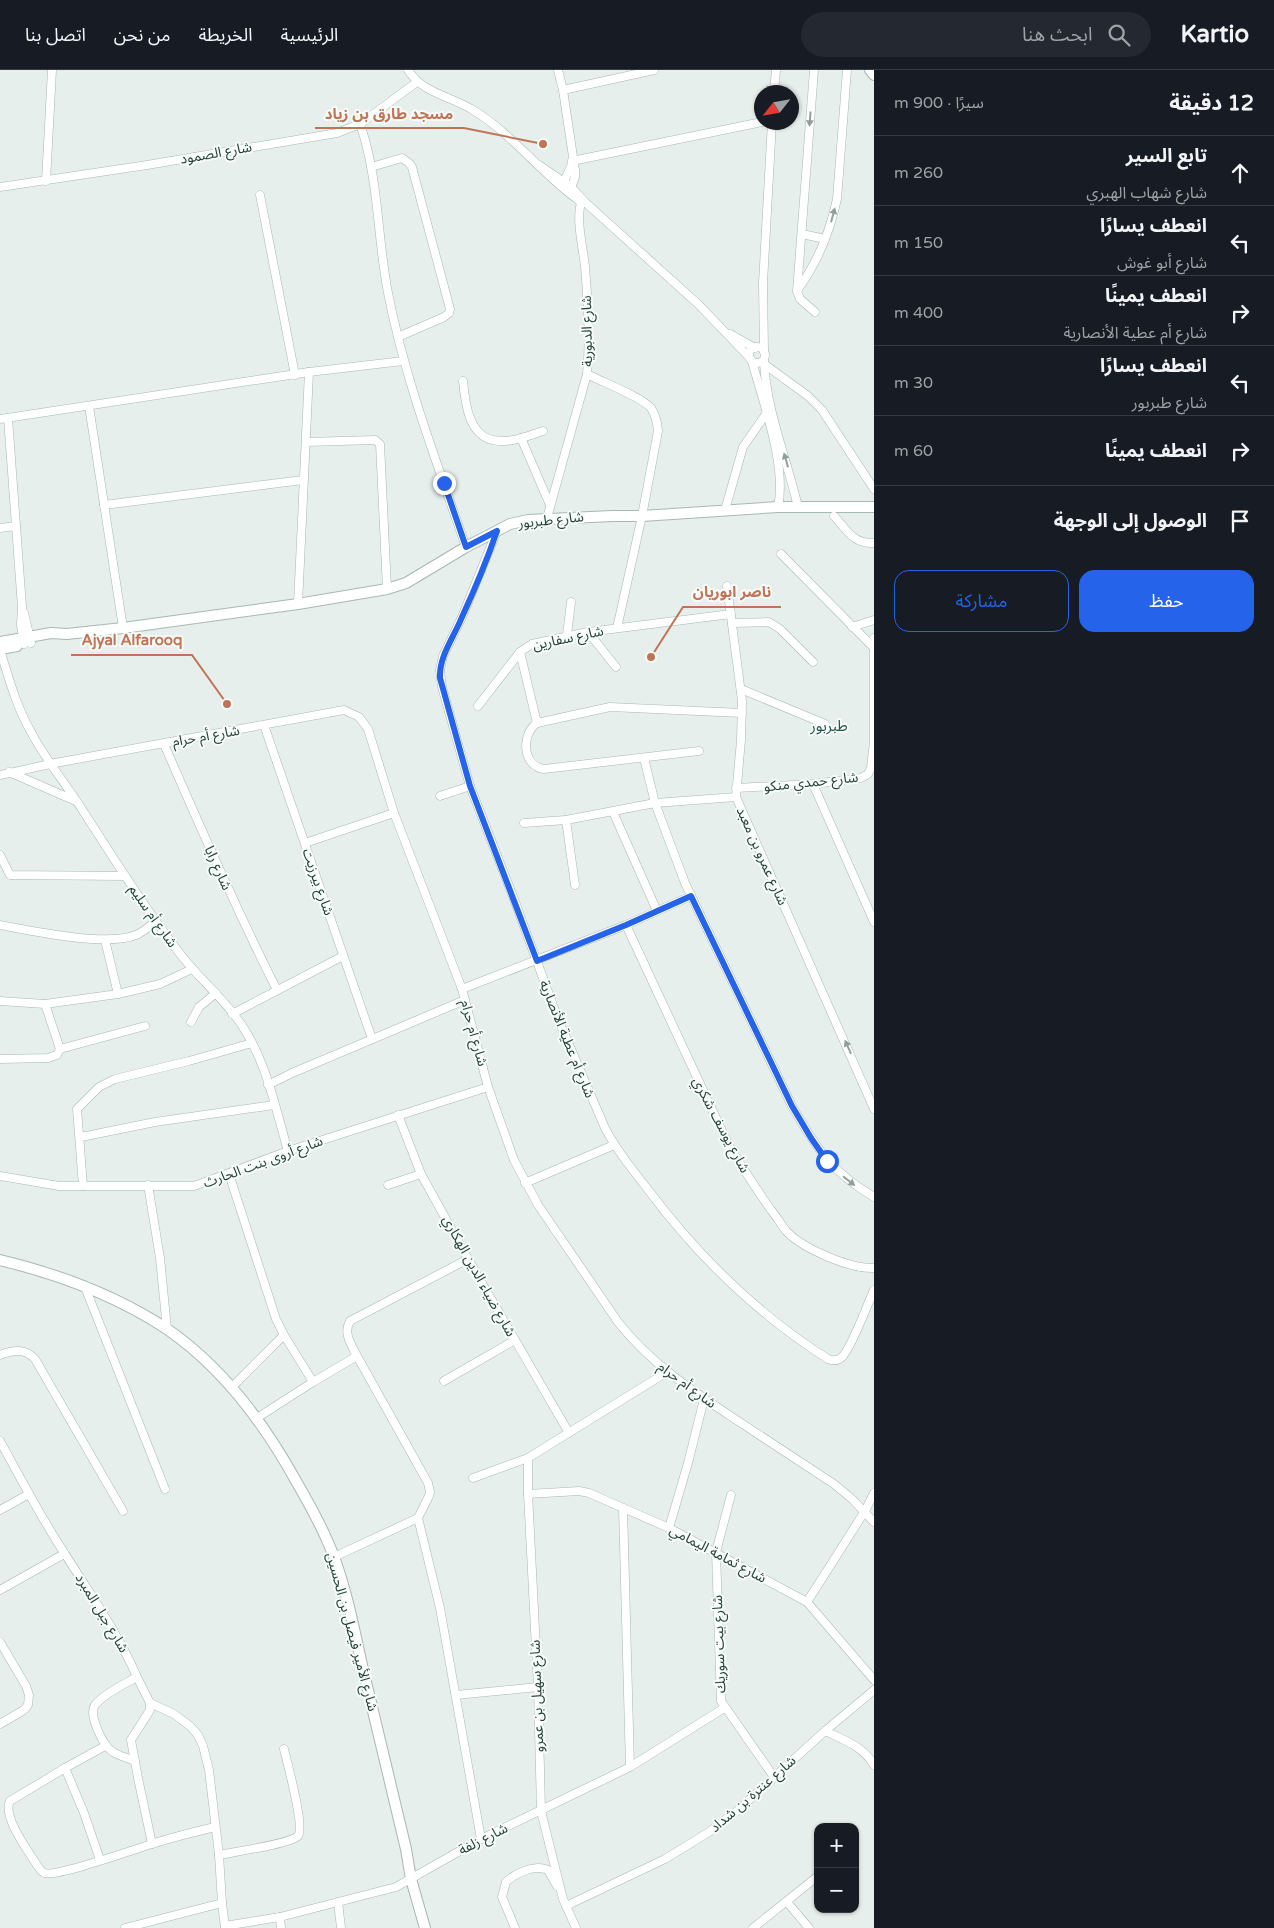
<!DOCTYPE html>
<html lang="ar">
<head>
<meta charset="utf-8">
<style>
	:root { --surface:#171b24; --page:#242831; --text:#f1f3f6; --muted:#9ea1a6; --line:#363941; --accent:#2563eb }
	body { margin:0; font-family:"Varela Round","Noto Sans Arabic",sans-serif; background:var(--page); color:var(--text); direction:rtl }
	.controls { position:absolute; right:15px; bottom:15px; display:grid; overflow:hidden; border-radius:10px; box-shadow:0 1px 4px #0004 }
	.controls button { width:45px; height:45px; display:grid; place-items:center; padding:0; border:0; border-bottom:1px solid var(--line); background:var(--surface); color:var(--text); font:25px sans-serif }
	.compass { position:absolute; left:754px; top:15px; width:45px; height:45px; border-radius:50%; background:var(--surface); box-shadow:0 1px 4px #0004; rotate:239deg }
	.stop { position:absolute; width:15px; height:15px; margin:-11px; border:4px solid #2563eb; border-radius:50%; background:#fff }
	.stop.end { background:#2563eb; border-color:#fff; box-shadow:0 1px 5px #0008 }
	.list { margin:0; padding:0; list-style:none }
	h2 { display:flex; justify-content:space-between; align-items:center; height:65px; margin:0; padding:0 20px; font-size:21px }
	h2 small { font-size:16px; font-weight:400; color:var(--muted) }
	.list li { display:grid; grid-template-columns:32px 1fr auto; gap:15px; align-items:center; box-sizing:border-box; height:70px; padding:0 20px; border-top:1px solid var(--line) }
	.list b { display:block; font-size:19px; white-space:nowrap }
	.list p { margin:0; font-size:16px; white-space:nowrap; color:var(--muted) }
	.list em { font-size:16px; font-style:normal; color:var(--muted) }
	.actions { display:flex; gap:10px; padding:15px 20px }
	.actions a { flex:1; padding:11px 0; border:1px solid var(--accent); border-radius:15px; text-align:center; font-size:18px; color:var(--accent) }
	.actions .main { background:var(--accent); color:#fff }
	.icon { flex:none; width:28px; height:28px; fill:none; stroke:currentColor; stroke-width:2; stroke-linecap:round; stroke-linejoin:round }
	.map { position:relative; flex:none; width:874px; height:1858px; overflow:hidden; direction:ltr }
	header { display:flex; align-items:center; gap:30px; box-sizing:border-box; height:70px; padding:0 25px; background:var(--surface); border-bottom:1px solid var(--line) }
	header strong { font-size:24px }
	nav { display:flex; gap:28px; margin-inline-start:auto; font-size:18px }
	.search { width:350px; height:45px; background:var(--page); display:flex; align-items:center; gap:12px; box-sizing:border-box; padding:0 18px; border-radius:28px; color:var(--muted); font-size:19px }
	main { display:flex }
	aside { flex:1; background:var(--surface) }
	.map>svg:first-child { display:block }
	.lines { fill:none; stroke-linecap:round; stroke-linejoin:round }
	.minor-casing { stroke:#a8b8b2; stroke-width:9 }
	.tertiary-casing { stroke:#a8b8b2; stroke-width:12 }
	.minor { stroke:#fff; stroke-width:8 }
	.tertiary { stroke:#fff; stroke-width:10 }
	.oneway { fill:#92a09c }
	.route { stroke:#2563eb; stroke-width:6 }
	.labels { text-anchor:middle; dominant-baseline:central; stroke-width:4; stroke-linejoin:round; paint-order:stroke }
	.street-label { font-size:14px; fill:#24423a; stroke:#f7fbf9 }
	.neighbourhood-label { font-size:15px; fill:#1f5548; stroke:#f7fbf9 }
	.leader { fill:none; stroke:#c07456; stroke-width:2 }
	.callout-dot { fill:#c07456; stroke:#f7fbf9; stroke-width:2 }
	.callout-label { font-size:15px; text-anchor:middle; font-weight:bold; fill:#c07456; stroke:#f7fbf9; stroke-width:4; stroke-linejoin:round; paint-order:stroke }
</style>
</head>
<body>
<header>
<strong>Kartio</strong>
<div class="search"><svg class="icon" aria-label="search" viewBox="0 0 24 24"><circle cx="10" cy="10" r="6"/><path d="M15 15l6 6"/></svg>ابحث هنا</div>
<nav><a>الرئيسية</a><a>الخريطة</a><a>من نحن</a><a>اتصل بنا</a></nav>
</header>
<main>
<aside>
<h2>12 دقيقة<small>سيرًا · 900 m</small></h2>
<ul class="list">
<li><svg class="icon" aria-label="ahead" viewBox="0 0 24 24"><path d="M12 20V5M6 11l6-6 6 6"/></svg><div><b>تابع السير</b><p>شارع شهاب الهبري</p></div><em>260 m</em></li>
<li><svg class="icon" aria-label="left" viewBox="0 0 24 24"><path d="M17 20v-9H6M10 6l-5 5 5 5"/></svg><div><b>انعطف يسارًا</b><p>شارع أبو غوش</p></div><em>150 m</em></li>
<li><svg class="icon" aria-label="right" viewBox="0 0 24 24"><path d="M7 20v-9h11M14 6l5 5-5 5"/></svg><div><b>انعطف يمينًا</b><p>شارع أم عطية الأنصارية</p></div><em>400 m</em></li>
<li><svg class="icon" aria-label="left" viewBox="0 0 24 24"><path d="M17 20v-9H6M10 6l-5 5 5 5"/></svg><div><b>انعطف يسارًا</b><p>شارع طبربور</p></div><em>30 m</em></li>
<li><svg class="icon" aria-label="right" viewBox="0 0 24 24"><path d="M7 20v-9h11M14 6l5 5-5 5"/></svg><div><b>انعطف يمينًا</b></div><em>60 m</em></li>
<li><svg class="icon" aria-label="arrive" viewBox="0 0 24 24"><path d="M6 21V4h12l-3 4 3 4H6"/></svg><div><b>الوصول إلى الوجهة</b></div></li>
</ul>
<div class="actions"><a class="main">حفظ</a><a>مشاركة</a></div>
</aside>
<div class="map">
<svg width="874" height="1858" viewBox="0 0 874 1858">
	<rect width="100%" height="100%" fill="#e6efeb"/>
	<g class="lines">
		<defs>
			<g id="minor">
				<path d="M 408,0 C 422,23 450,26 473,40 C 513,64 542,105 581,132"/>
				<path d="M 558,0 L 563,20 L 575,100 L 575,107 L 570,121"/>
				<path d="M 814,0 L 797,221 L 800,229 L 815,242"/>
				<path d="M 563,20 L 654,0"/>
				<path d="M 774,22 L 776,0"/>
				<path d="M 360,54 C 379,108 377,167 388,223 C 405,310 437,393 466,477"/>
				<path d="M 572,91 L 762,52"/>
				<path d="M 539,95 L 571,117 L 587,134 L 698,234 L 750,288"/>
				<path d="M 371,97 L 402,88 L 409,93 L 412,97 L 450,239 L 449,243 L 444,247 L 398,267"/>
				<path d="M 46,111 L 52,0"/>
				<path d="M 562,116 L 573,92"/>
				<path d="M 0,117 L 147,95 L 337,63 L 360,54 L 417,12"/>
				<path d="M 260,125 L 295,305"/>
				<path d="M 802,164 L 825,169"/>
				<path d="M 798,219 C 818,192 830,161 837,129 L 847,0"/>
				<path d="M 730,264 L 755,278"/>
				<circle cx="757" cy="285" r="8"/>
				<path d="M 764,282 L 763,213 L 772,52"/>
				<path d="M 752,291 C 763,332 787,396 778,437"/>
				<path d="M 764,291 C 766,340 787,389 798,437"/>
				<path d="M 764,294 L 808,326 L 822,340 L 874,419"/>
				<path d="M 587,304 C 602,312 642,327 651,338 C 656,345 657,352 658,361 L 642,446 L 617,558"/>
				<path d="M 463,311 C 465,331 468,365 493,370 C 509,374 528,366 543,361"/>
				<path d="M 89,336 L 123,558"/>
				<path d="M 8,348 L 22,537 L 21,555 L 24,574"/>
				<path d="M 0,349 L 309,302 L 403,291"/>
				<path d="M 521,368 L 550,435"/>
				<path d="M 306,372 L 375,370 L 380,374 L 387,519"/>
				<path d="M 104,435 L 303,410"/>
				<path d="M 725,440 L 743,377 L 766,344"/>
				<path d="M 834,446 C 847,460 853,474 874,473"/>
				<path d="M 547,448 L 587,304 C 590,272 588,230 585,197 C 583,176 575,149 582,129"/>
				<path d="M 0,458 L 16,456"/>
				<path d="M 497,461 L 462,547 L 443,586 L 440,600 L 442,617 L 470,716 L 514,829 L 558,949 L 605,1058 C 616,1079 631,1098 646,1117 C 696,1184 757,1244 828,1289 C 833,1291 838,1291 842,1287 C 851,1279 868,1233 874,1220"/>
				<path d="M 781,484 L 874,578"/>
				<path d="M 727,516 L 742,631 L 741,670 L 736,727 L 874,1039"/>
				<path d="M 298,534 L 309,302"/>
				<path d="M 24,543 L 31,573"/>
				<path d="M 732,553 L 769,552 L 780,559 L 813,592"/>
				<path d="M 852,557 L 874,550"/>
				<path d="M 588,562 L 616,597"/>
				<path d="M 567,565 L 571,532"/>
				<path d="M 0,580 C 9,608 16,636 31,662 C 46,691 68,716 85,744 C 116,792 146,840 181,885 C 200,910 226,930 243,957 C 267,994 276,1040 288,1081"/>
				<path d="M 520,582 L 537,653"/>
				<path d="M 741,619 L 825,654"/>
				<path d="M 478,636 L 520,582 L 532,574 L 588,562 L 731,544"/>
				<path d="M 264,655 L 372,969"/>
				<path d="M 164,674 C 200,757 236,839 277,920"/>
				<path d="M 699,681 L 544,699 C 522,696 521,664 537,653 L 610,637 L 742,643"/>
				<path d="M 644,688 L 655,733 L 685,813 L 792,1036 C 817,1079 830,1101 874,1127"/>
				<path d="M 9,702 L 76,731"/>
				<path d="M 0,705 L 50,694 L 344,640 L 359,647 L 368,659 L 394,743 L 462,919 L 488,1017 L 514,1090 L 538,1135 L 618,1252 C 651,1294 694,1322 738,1351 C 770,1372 802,1393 834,1414 L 851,1428 L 874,1452"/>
				<path d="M 813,714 L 874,852"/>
				<path d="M 736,718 L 813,714 L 861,708 L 868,704 L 871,698 L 874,672 L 874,568"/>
				<path d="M 440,726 L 470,716"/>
				<path d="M 613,742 L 657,841"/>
				<path d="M 566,750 L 575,815"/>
				<path d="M 524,753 L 566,750 L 655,733 L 736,727"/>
				<path d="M 305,773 L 394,743"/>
				<path d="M 0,785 L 10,805 L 125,806"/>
				<path d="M 0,855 C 33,861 106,877 136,865 C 143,862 149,857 155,852"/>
				<path d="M 626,855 L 729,1076 C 743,1098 756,1119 771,1140 C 777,1147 781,1155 787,1162 C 804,1179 850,1199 874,1198"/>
				<path d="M 105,870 L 118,924"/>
				<path d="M 462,919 L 626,855 L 691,826"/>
				<path d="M 0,931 L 45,934 L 118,924 L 160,914 L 192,899"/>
				<path d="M 232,944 L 343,886"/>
				<path d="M 191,952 L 199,937 L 216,923"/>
				<path d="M 60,979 L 145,956"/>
				<path d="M 0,989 L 48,988 L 57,985 L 60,979 L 45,934"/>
				<path d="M 268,1015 L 292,1003 L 465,930"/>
				<path d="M 398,1045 L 421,1104 L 468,1189 L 569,1363"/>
				<path d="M 81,1067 L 155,1052 L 274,1035"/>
				<path d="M 229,1104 L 276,1249 L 284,1265 L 313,1312 L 357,1286"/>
				<path d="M 0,1106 L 59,1116 L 194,1116 L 288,1081 L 488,1017"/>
				<path d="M 525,1113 L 614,1075"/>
				<path d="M 148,1115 L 160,1188 L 167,1259"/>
				<path d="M 388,1115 L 421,1104"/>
				<path d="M 83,1116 L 77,1039 L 99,1017 L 115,1009 L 189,991 L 252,973"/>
				<path d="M 85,1217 L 165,1419"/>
				<path d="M 0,1285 C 13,1280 25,1278 35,1289 L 123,1441"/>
				<path d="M 444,1311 L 515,1270"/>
				<path d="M 232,1317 L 284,1265"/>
				<path d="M 257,1348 L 313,1312"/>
				<path d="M 0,1371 C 21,1409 41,1448 65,1484 C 90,1524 118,1563 137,1607 C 126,1613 102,1625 95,1635 C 88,1645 103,1676 113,1682 C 119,1686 128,1688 135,1691"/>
				<path d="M 528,1388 L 528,1424 L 538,1617 L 541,1741 L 563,1829 L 576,1858"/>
				<path d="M 473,1408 L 528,1388 L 667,1302"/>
				<path d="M 528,1424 L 579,1421 L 589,1423 L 669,1458 L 807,1532 L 874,1610"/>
				<path d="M 731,1425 L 716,1482 L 721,1631 L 774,1707"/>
				<path d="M 623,1438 L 630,1697"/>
				<path d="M 0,1440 L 29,1424"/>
				<path d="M 418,1448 L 440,1538 L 481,1769"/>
				<path d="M 669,1458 L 688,1393 L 704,1329"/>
				<path d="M 334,1487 L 418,1448 L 429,1426 L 430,1422 L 428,1413 L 357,1286 C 351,1274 343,1263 350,1251 L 468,1189"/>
				<path d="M 0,1520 L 64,1484"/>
				<path d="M 807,1532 L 865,1441 L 874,1423"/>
				<path d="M 0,1572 L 26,1616 L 29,1625 L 28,1635 L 24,1640 L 0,1654"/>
				<path d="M 137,1607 L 150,1633 L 150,1640 L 131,1670 L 138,1708 L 152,1774"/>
				<path d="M 456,1625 L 538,1617"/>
				<path d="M 150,1633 L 174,1644 L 190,1656 L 198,1665 L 203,1676 L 209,1700 L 219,1785 L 222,1833 L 225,1858"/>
				<path d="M 825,1661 C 844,1670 863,1676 874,1695"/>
				<path d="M 65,1698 L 105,1676"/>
				<path d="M 219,1785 C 233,1782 290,1774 298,1766 C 305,1757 287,1692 284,1679"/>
				<path d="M 100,1790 L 84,1743 L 65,1698 L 10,1731 C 2,1746 28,1781 37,1795 C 39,1798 41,1802 45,1803 C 57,1807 135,1779 152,1774 C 173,1767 194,1762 215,1757"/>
				<path d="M 338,1832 L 341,1858"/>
				<path d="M 787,1832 L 809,1858"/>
				<path d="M 566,1836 L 665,1789 L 709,1762 L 737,1741 L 825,1661 L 874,1620"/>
				<path d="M 280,1847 L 281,1858"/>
				<path d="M 225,1856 L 280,1847 L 396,1817 L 481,1769 L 630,1697 L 724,1638"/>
				<path d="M 125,1858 L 222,1833"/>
				<path d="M 515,1858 L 502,1827 L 506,1812 C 516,1803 534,1794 548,1800 L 557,1816"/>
				<path d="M 753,1858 L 818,1806"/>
			</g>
			<g id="tertiary">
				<path d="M 870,0 L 874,5"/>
				<path d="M 0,572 L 51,563 L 67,564 L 123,558 L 298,534 L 387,519 L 406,513 L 466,477 L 510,454 L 528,450 L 612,446 L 642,446 L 778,437 L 874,437"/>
				<path d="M 0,579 L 17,576"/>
				<path d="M 0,1190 C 58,1204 117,1226 167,1259 C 222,1297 264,1353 296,1411 C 310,1435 324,1460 334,1487 C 347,1522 354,1559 362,1595 C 377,1657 392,1718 406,1779 L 411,1809 L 425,1858"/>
			</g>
		</defs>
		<!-- minor casing -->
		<use href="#minor" class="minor-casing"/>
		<!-- tertiary casing -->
		<use href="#tertiary" class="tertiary-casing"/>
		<!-- minor -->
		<use href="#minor" class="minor"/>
		<!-- tertiary -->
		<use href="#tertiary" class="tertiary"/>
	</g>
	<!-- one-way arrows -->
	<defs><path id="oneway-solid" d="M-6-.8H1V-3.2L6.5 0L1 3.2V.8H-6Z" transform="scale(1.25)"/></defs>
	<g class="oneway">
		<use href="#oneway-solid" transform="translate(810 49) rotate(94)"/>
		<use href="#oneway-solid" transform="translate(833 145) rotate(-75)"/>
		<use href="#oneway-solid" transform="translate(786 390) rotate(-106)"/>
		<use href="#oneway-solid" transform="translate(848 977) rotate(-114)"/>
		<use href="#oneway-solid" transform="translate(849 1111) rotate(38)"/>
	</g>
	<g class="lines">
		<!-- route -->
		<path class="route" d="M 444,413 L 466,477 L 497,461 C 487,490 475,519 462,547 C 454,567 439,586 440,608 L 470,716 L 537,891 L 626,855 L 691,826 L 792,1036 L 811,1068 L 827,1091"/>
	</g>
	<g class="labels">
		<!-- street labels -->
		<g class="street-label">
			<text transform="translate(216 83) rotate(-10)">شارع الصمود</text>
			<text transform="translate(587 261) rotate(-91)">شارع الدبورية</text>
			<text transform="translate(551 450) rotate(-6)">شارع طبربور</text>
			<text transform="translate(568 568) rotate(-12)">شارع سفارين</text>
			<text transform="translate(206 666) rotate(-10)">شارع أم حرام</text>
			<text transform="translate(811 712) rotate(-6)">شارع حمدي منكو</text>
			<text transform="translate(762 786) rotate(66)">شارع عمرو بن معبد</text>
			<text transform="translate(218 798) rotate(66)">شارع رابا</text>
			<text transform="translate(318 812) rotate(71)">شارع بيرزيت</text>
			<text transform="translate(153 846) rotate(55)">شارع أم سليم</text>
			<text transform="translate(474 963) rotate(75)">شارع أم حرام</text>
			<text transform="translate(567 969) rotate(68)">شارع أم عطية الأنصارية</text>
			<text transform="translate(721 1055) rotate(62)">شارع يوسف شكري</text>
			<text transform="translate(263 1092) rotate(-20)">شارع أروى بنت الحارث</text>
			<text transform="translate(479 1206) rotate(61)">شارع ضياء الدين الهكاري</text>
			<text transform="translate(687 1315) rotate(36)">شارع أم حرام</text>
			<text transform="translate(718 1484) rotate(28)">شارع ثمامة اليمامي</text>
			<text transform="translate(102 1543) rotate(59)">شارع جبل المبرد</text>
			<text transform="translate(352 1562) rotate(75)">شارع الأمير فيصل بن الحسين</text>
			<text transform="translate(719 1574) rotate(-92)">شارع بيت سوريك</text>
			<text transform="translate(537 1626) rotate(-92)">شارع سهيل بن عمرو</text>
			<text transform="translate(753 1724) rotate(-41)">شارع عنترة بن شداد</text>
			<text transform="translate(483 1769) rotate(-27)">شارع زلفة</text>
		</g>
		<!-- neighbourhood labels -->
		<g class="neighbourhood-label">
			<text x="829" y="656">طبربور</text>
		</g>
	</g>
	<!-- callouts -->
	<path class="leader" d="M543 74L464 58H315M651 587L683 537H781M227 634L192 585H71"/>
	<g class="callout-dot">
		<circle cx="543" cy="74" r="5"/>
		<circle cx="651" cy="587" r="5"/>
		<circle cx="227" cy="634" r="5"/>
	</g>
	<g class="callout-label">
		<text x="389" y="49">مسجد طارق بن زياد</text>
		<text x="732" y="527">ناصر ابوريان</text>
		<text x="132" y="575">Ajyal Alfarooq</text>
	</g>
</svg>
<div class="controls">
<button>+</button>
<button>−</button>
</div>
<svg class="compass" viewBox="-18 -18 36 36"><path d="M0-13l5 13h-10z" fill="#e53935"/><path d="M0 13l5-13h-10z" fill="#9ea1a6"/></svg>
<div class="stop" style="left:827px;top:1091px"></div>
<div class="stop end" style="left:444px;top:413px"></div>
</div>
</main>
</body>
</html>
